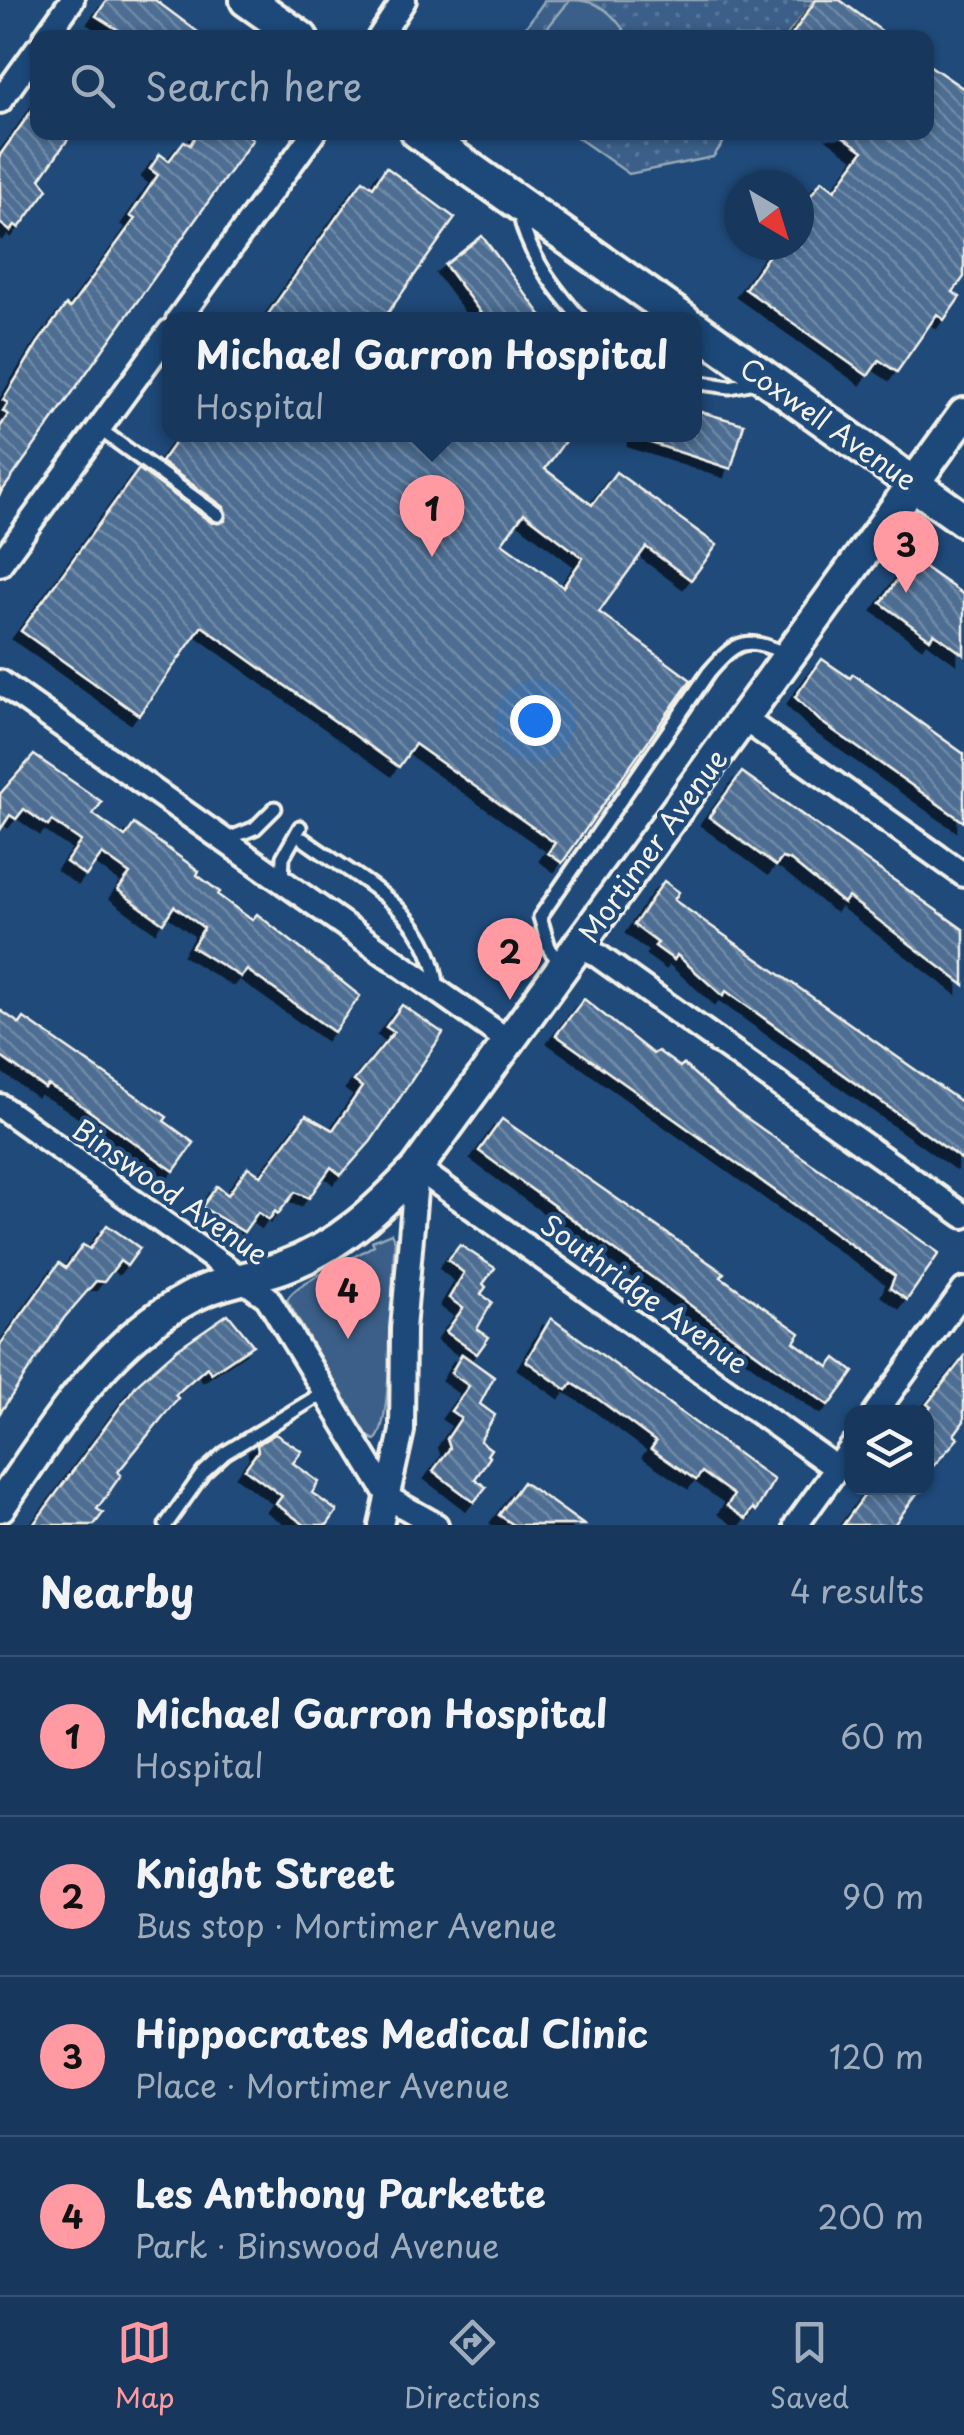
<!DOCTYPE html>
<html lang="en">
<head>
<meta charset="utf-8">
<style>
	:root { --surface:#17385c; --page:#244365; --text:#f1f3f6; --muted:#9eacbb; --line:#365272; --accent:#ff9aa2 }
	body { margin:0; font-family:"Playpen Sans",sans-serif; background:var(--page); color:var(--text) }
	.controls { position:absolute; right:30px; bottom:30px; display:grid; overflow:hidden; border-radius:20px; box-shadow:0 2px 8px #0004 }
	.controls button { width:90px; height:90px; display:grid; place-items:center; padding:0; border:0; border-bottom:2px solid var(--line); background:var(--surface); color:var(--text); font:50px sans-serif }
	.compass { position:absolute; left:724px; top:170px; width:90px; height:90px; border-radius:50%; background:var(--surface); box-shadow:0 2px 8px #0004; rotate:142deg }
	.you { position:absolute; left:535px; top:720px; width:35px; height:35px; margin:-25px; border:8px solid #fff; border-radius:50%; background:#1a73e8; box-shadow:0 0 0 15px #1a73e833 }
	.badge { display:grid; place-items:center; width:65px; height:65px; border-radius:50%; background:var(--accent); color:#111; font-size:32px; font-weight:700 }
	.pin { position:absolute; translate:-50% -82px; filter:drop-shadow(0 2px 5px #0008) }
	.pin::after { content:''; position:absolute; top:52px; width:35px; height:30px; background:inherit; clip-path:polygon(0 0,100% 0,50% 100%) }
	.popup { position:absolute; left:162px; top:312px; width:540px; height:130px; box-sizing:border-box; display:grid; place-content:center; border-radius:20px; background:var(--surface); filter:drop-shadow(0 2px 8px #0005); font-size:32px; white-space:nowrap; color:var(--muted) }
	.popup b { font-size:38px; color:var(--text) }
	.popup::after { content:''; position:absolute; left:50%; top:100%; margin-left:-20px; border:20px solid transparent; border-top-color:var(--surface) }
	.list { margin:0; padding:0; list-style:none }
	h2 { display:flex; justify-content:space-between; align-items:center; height:130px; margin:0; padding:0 40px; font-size:42px }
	h2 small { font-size:32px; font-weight:400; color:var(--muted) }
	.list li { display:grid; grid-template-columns:65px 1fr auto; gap:30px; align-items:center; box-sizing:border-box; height:160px; padding:0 40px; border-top:2px solid var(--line) }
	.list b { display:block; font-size:38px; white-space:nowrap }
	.list p { margin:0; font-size:32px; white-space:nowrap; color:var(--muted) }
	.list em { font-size:32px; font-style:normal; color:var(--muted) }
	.icon { flex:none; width:55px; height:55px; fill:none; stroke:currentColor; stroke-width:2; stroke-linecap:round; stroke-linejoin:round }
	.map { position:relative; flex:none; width:964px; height:1525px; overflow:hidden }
	.search { position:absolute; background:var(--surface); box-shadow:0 2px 8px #0004; left:30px; right:30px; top:30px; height:110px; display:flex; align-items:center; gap:25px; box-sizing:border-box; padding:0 35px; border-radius:20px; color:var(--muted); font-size:38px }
	.sheet { height:770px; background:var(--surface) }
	nav { display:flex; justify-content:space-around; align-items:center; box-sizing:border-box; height:140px; border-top:2px solid var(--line); background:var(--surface); font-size:28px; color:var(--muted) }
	nav a { display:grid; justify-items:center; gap:5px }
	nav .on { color:var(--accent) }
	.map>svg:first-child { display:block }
	.grass { fill:url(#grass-dots); stroke:#97a8b8; stroke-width:2.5 }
	.green { fill:#3a5f88; stroke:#97a8b8; stroke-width:2.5 }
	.building { fill:url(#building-back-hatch); stroke:#f4f1e8; stroke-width:2.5; fill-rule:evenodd; filter:url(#shadow) }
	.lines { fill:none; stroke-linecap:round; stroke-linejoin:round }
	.service-casing { stroke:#f4f1e8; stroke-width:19 }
	.minor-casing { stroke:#f4f1e8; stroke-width:30 }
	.tertiary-casing { stroke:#f4f1e8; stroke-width:38 }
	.secondary-casing { stroke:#f4f1e8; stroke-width:40 }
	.service { stroke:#1f4a7a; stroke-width:11 }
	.minor { stroke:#1f4a7a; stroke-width:22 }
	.tertiary { stroke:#1f4a7a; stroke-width:30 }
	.secondary { stroke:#1f4a7a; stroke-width:32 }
	.labels { text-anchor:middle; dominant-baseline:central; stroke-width:8; stroke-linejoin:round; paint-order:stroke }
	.street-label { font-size:28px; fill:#f4f1e8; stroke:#1f4a7a }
</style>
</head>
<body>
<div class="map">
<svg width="964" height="1525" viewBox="0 0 964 1525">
	<defs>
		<pattern id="grass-dots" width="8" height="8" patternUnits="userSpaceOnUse" patternTransform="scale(2.5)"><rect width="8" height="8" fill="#3a5f88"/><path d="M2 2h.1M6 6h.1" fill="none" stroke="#577699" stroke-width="1.8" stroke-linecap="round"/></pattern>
		<pattern id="building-back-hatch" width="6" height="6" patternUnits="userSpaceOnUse" patternTransform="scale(2.5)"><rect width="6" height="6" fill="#4d6e92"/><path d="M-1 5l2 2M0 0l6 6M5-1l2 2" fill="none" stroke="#708aa6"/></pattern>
		<filter id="shadow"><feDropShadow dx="-8" dy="8" stdDeviation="0" flood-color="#0009"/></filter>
	</defs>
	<rect width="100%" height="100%" fill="#1f4a7a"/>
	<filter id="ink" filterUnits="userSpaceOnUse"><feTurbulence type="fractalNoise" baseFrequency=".01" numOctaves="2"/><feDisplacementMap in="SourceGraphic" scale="20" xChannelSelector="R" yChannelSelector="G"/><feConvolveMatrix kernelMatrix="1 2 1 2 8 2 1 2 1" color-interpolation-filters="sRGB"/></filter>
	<g filter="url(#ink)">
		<!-- grass -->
		<g class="grass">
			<path d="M 545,0 L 814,0 L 786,37 L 518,38 Z"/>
			<path d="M 571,133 L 730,133 L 713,157 L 629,174 Z"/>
		</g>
		<!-- green -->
		<g class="green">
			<path d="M 570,0 C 601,0 612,13 629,37 L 540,37 Z"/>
			<path d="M 391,1233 L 395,1241 C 391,1272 393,1431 375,1440 L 364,1434 L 287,1300 C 293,1283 351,1261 374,1245 L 372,1241 Z"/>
		</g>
		<!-- building -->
		<g class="building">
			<path d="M 107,0 L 155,0 L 206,38 L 131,38 L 96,16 Z"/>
			<path d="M 816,0 L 840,0 L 891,38 L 790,38 Z"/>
			<path d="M 926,63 L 964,89 L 964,277 L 953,292 L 960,297 L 944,320 L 937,314 L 897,372 L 879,360 L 868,376 L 745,289 L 776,245 L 799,245 L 799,212 L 822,180 L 835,190 L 863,151 L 837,132 L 926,132 Z"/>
			<path d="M 38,102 L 38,132 L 73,132 L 40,179 L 48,189 L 19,228 L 15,225 L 10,231 L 0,223 L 0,155 Z"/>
			<path d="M 198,132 L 244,132 L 253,139 L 0,494 L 0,427 L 8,415 L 3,411 L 8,403 L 3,400 L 38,343 L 66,305 L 70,308 L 135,219 L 130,216 L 158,175 L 150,169 L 160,154 L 169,161 L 184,141 L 190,145 Z"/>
			<path d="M 386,167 L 455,218 L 383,320 L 264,320 L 363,180 L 373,187 Z"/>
			<path d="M 482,236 L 545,320 L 486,320 L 445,265 Z"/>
			<path d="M 694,410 L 744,424 L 731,469 L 636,438 L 636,434 L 694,434 Z"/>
			<path d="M 181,434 L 570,434 L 545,469 L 592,505 L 616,472 L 717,545 L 691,580 L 646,547 L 599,612 L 691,680 L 562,863 L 548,853 L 555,843 L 415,744 L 399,767 L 202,626 L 139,715 L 21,631 L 139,469 L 212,523 L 225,521 L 224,507 L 161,462 ZM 524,513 L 583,558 L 563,587 L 502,543 Z"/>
			<path d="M 909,563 L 917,568 L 920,564 L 964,595 L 964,655 L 934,633 L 930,639 L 881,603 Z"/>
			<path d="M 822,659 L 850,678 L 853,674 L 964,754 L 964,822 L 820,721 L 795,697 Z"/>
			<path d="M 34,755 L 102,802 L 93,814 L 125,837 L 134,824 L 199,871 L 197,875 L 220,892 L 218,895 L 252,920 L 257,914 L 360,996 L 334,1032 L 247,970 L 241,977 L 192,947 L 204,928 L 174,906 L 163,923 L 142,908 L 118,890 L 130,874 L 102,854 L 86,876 L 66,862 L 81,841 L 52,821 L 48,826 L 24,809 L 16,819 L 10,815 L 0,830 L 0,794 Z"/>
			<path d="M 742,772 L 964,930 L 964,985 L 848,897 L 844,903 L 839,900 L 790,860 L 782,858 L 776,866 L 709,817 Z"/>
			<path d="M 664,881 L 679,892 L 674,900 L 964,1104 L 964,1161 L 726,991 L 723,996 L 677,955 L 674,960 L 655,946 L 658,943 L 634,925 Z"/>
			<path d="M 584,999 L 653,1054 L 658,1051 L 680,1067 L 683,1064 L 735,1110 L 939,1253 L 907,1300 L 890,1288 L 895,1276 L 556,1035 Z"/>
			<path d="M 402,1005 L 443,1033 L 371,1141 L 341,1175 L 331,1167 L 309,1198 L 295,1192 L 278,1214 L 275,1211 L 269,1220 L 258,1212 L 244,1232 L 202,1207 L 217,1186 L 228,1195 L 248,1167 L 261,1176 L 306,1115 L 333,1130 L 362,1087 L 354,1081 L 394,1032 L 386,1027 Z"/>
			<path d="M 0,1010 L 20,1024 L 24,1018 L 167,1117 L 164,1121 L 194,1143 L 174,1171 L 71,1098 L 48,1085 L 45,1088 L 0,1056 Z"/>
			<path d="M 502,1119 L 724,1273 L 721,1277 L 800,1333 L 794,1342 L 829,1367 L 836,1358 L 854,1372 L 832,1402 L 828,1405 L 775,1367 L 479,1151 Z"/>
			<path d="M 107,1225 L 140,1248 L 127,1266 L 120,1261 L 104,1282 L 96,1281 L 64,1318 L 0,1413 L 0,1345 L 59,1263 L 66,1268 L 83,1245 L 90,1249 Z"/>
			<path d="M 460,1245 L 495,1268 L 483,1284 L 486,1287 L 481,1294 L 492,1302 L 477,1329 L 489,1337 L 477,1354 L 446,1332 L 463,1308 L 449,1298 L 464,1273 L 448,1260 Z"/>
			<path d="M 228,1314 L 253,1345 L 211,1373 L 207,1367 L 175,1395 L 178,1398 L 118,1472 L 121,1475 L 97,1509 L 103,1513 L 94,1525 L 33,1525 L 137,1384 L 177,1349 Z"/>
			<path d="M 551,1318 L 774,1480 L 756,1511 L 753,1508 L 746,1519 L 727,1506 L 734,1495 L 702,1472 L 696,1480 L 651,1449 L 656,1442 L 598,1399 L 572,1383 L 567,1390 L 526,1361 Z"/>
			<path d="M 462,1354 L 494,1377 L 480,1404 L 495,1415 L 480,1441 L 491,1449 L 487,1455 L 490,1457 L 475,1479 L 486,1487 L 474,1502 L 433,1471 L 450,1448 L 447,1439 L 461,1418 L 451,1411 L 469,1386 L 451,1373 Z"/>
			<path d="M 964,1357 L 964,1421 L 954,1435 L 958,1438 L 954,1443 L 926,1474 L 926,1413 L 931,1407 L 927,1404 Z"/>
			<path d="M 275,1434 L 302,1451 L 293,1463 L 319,1482 L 312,1493 L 337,1511 L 327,1525 L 305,1525 L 276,1504 L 282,1496 L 245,1469 L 258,1451 L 257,1445 Z"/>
			<path d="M 523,1482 L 549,1500 L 584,1525 L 514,1525 L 499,1515 Z"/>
			<path d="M 870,1488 L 921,1488 L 894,1525 L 843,1525 Z"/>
		</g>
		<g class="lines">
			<defs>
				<g id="service">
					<path d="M 519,212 C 528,255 553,287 582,320"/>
					<path d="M 694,382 L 730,387 L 759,381"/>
					<path d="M 98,428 L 218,515"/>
					<path d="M 303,839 C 363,883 431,910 438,991"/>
					<path d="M 225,840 L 255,828 L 275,808"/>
					<path d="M 282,881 L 283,857 L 300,827"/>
					<path d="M 561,964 L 550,950 L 540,917 L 709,672 C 737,640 745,636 786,654"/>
					<path d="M 166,1525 L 203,1473 L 225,1453 L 323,1393"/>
				</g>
				<g id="minor">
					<path d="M 45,38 L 72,0"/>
					<path d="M 379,38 L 404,0"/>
					<path d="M 0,101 L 38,48"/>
					<path d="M 178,320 L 314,132"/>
					<path d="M 0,564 L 170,331"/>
					<path d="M 0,682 L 507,1040"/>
					<path d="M 744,719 L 964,875"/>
					<path d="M 580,943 L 964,1216"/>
					<path d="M 0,1106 L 267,1297 L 390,1499 L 436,1525"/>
					<path d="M 876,1412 L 964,1290"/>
					<path d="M 381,1525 L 402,1431 L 403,1329 L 417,1168 L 836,1468"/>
					<path d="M 796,1525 L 852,1447"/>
				</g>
				<path id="tertiary" d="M 0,1506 C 53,1429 104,1343 189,1298 C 218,1282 252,1278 283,1267 C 339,1247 377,1210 417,1168 L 964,414"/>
				<g id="secondary">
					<path d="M 247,0 L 301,38"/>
					<path d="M 418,132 L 684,320"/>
					<path d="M 694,327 L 964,520"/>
				</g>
			</defs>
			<!-- service casing -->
			<use href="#service" class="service-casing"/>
			<!-- minor casing -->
			<use href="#minor" class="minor-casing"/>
			<!-- tertiary casing -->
			<use href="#tertiary" class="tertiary-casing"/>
			<!-- secondary casing -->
			<use href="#secondary" class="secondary-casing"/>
			<!-- service -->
			<use href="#service" class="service"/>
			<!-- minor -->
			<use href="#minor" class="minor"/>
			<!-- tertiary -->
			<use href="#tertiary" class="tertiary"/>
			<!-- secondary -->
			<use href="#secondary" class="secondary"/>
		</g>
	</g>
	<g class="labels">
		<!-- street labels -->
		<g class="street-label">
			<text transform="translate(829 423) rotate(35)">Coxwell Avenue</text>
			<text transform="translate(652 845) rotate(-54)">Mortimer Avenue</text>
			<text transform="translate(171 1191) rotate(35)">Binswood Avenue</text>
			<text transform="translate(645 1293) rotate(36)">Southridge Avenue</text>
		</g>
	</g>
</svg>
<div class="controls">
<button><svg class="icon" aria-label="layers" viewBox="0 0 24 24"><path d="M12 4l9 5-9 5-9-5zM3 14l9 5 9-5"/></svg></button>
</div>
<svg class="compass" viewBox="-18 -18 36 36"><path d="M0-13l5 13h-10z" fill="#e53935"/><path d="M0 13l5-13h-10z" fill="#9eacbb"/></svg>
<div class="you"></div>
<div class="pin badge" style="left:432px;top:557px">1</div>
<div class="popup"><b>Michael Garron Hospital</b>Hospital</div>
<div class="pin badge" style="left:510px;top:1000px">2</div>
<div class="pin badge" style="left:906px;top:593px">3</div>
<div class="pin badge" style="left:348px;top:1339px">4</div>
<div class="search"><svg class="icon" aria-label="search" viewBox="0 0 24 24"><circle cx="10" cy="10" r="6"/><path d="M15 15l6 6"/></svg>Search here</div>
</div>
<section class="sheet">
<h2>Nearby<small>4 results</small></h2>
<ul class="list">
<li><span class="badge">1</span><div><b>Michael Garron Hospital</b><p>Hospital</p></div><em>60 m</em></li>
<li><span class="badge">2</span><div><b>Knight Street</b><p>Bus stop · Mortimer Avenue</p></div><em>90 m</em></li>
<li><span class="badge">3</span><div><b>Hippocrates Medical Clinic</b><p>Place · Mortimer Avenue</p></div><em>120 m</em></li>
<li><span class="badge">4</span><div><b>Les Anthony Parkette</b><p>Park · Binswood Avenue</p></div><em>200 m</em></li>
</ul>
</section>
<nav>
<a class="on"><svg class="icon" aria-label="map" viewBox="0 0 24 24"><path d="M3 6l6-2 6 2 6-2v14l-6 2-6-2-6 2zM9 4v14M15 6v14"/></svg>Map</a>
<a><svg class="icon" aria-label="directions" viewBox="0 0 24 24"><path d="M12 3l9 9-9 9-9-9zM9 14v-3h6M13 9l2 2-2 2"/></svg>Directions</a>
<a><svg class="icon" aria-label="saved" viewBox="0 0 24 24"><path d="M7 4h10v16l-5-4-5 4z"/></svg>Saved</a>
</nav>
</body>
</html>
